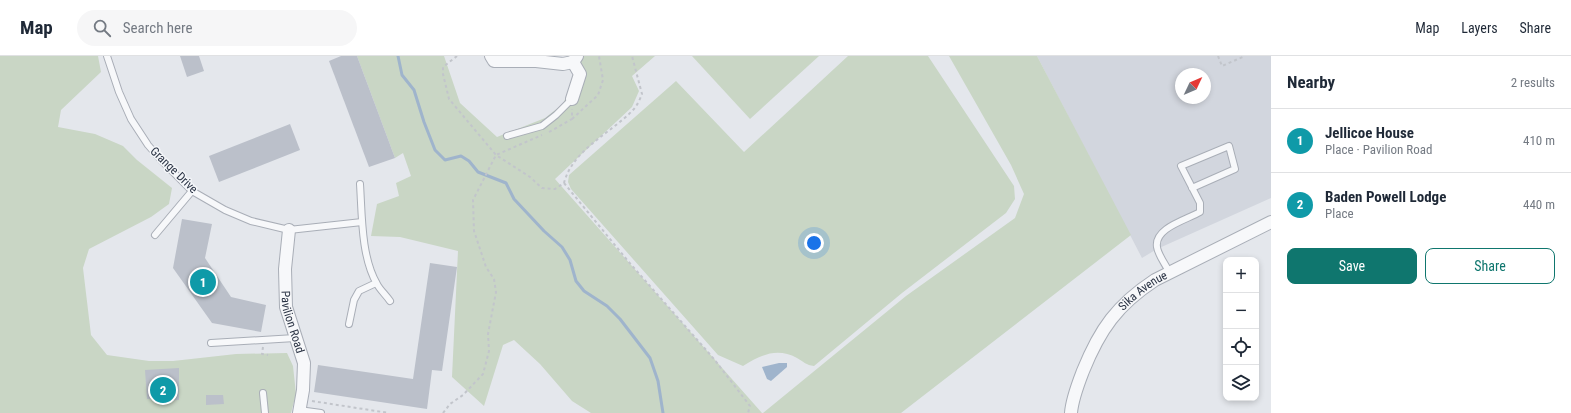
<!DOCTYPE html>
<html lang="en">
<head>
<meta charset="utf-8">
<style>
	:root { --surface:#fff; --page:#f6f6f7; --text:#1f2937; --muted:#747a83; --line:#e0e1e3; --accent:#0f766e }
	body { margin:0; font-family:"Roboto Condensed",sans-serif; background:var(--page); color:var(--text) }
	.controls { position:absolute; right:12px; bottom:12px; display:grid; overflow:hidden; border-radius:8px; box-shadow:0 2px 6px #0003 }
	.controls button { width:36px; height:36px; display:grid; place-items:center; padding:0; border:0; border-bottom:1px solid var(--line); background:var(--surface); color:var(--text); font:20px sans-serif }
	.compass { position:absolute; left:1175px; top:12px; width:36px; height:36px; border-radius:50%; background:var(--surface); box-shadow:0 2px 6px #0003; rotate:46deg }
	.you { position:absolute; left:814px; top:187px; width:14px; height:14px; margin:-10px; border:3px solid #fff; border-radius:50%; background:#1a73e8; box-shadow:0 0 0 6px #1a73e833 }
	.badge { display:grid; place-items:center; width:26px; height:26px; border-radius:50%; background:var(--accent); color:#fff; font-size:13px; font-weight:700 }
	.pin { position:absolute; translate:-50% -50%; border:2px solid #fff; box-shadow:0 1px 4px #0006 }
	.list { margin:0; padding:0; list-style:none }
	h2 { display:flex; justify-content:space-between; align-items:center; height:52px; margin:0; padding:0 16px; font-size:17px }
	h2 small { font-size:13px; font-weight:400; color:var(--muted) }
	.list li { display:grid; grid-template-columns:26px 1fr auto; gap:12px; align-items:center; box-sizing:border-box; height:64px; padding:0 16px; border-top:1px solid var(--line) }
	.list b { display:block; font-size:15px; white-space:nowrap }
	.list p { margin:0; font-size:13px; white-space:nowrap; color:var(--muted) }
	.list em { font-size:13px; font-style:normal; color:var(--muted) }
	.actions { display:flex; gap:8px; padding:12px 16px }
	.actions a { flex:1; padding:9px 0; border:1px solid var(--accent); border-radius:8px; text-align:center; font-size:14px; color:var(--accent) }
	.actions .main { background:var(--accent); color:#fff }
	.icon { flex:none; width:22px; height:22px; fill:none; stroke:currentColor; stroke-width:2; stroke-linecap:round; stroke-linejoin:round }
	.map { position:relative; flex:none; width:1271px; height:357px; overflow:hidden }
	header { display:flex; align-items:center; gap:24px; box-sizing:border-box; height:56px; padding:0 20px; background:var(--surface); border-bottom:1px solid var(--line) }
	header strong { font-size:19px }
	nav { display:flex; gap:22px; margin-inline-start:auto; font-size:14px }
	.search { width:280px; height:36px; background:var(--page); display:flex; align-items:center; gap:10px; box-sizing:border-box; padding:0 14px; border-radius:22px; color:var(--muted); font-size:15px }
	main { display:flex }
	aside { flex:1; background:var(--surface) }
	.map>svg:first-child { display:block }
	.built { fill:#d2d6de; fill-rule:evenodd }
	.green { fill:#c9d6c5 }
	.water { fill:#9fb4cc }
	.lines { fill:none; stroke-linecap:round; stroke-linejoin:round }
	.stream { stroke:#9fb4cc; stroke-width:3 }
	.building { fill:#bbc0ca }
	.lane-casing { stroke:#a9aeb7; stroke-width:8 }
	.street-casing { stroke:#a9aeb7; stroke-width:14 }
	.path { stroke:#c2c5cb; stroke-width:2; stroke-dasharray:3 3; stroke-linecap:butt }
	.lane { stroke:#f7f8fa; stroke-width:6 }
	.street { stroke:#f7f8fa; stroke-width:12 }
	.labels { text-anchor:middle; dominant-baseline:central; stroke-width:3; stroke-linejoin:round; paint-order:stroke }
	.street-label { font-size:12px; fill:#2b3445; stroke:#f4f6f9 }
</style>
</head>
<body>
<header>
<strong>Map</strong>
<div class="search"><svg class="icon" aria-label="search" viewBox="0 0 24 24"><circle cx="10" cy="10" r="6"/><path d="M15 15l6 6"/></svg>Search here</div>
<nav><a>Map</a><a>Layers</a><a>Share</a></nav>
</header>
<main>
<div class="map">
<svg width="1271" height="357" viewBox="0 0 1271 357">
	<rect width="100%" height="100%" fill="#e4e7ec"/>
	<!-- built -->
	<path class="built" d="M 1037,0 L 1271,0 L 1271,142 L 1157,193 L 1142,202 ZM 1181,18 L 1205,18 L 1205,42 L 1181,42 Z"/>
	<!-- green -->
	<g class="green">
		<path d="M 0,0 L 98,0 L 101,16 L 61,54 L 58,71 L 95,78 L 123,90 L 137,104 L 172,132 L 169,148 L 151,161 L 89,193 L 83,212 L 91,279 L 107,299 L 149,305 L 173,305 L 236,298 L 287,297 L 293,310 L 296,338 L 291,357 L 0,357 Z"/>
		<path d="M 357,0 L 444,0 L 460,47 L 497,81 L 545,62 L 563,48 L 583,0 L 655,0 L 632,20 L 639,35 L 632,51 L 555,123 L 762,357 L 591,357 L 572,345 L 540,308 L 514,284 L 503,289 L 484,350 L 452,321 L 458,195 L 400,181 L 371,180 L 377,148 L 399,140 L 396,127 L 411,120 L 403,97 L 395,102 Z"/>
		<path d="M 692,0 L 819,0 L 750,63 Z"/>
		<path d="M 848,0 L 928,0 L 1014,130 L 1015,143 L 1006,157 L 902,237 L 814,310 C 806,309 804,306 797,302 C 777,291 761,299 743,310 L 718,299 L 571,133 L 568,126 L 569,119 L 676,25 L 744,96 Z"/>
		<path d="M 949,0 L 1037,0 L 1131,179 L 901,357 L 763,357 L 906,240 L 1015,162 L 1024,138 L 1011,109 Z"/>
	</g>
	<!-- water -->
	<path class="water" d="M 779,307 L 787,307 L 787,311 L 771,325 L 767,323 L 762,311 Z"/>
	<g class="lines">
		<!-- stream -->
		<path class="stream" d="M 398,0 L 402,19 L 414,34 L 424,66 L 435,94 L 445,104 L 461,100 L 469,105 L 478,116 L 506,127 L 514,143 L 544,175 L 562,191 L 570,204 L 576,225 L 584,235 L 607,250 L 620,263 L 650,302 L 658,325 L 663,357"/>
	</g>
	<!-- building -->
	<g class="building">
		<path d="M 180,0 L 199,0 L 204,15 L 187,21 Z"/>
		<path d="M 341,0 L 357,0 L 395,102 L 369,111 L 329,5 Z"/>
		<path d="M 290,68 L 300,94 L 219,126 L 209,100 Z"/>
		<path d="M 182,163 L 212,168 L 205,202 L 231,241 L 266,249 L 261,276 L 212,267 L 173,212 Z"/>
		<path d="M 430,207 L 457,211 L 442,315 L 432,314 L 427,353 L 314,336 L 318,309 L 413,323 Z"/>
		<path d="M 179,312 L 179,344 L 165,345 L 164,342 L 147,343 L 145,314 Z"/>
		<path d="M 206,339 L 223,339 L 224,348 L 206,349 Z"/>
	</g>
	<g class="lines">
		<defs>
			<g id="lane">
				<path d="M 107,0 L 119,36 L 131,63 L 148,89 L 161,104 L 192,135 L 225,154 L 251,165 L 289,174 L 362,166"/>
				<path d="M 507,80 L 542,70 L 556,59 L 572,43"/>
				<path d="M 360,128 C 362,158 361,201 377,228 C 380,234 386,239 390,245"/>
				<path d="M 155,179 L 192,135"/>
				<path d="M 1169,216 C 1166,209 1158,199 1157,191 C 1154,172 1186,164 1200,156 L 1200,147 L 1181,110 L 1229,90 L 1235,113 L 1192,132"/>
				<path d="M 349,268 L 354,244 L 359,235 L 376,227"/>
				<path d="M 211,287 L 295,282"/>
				<path d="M 263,337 L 265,357"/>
				<path d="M 299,354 L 321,357"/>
			</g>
			<g id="street">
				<path d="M 491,0 L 494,5 L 536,5 L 563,8 L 573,6"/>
				<path d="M 572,43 L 580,18 L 573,6 L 577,0"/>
				<path id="s1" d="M 289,174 L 285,213 L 286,251 L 304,307 L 303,334 L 299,357"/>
				<path id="s2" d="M 1071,357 C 1072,343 1078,328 1083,315 C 1100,273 1117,249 1155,224 L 1271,166"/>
			</g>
		</defs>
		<!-- lane casing -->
		<use href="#lane" class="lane-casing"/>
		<!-- street casing -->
		<use href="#street" class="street-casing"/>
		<!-- path -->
		<g class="path">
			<path d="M 457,0 L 443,11 L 443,18 L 449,43 L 496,99 L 530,121 L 542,132 L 555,133 L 564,127 C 573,93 610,78 633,54 C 637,50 640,43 642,38 L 632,0"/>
			<path d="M 1218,0 L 1222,10 L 1245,0"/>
			<path d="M 572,63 L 598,39 L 603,24 L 599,0"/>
			<path d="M 549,76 L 572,63 L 572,53"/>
			<path d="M 564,127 L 628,205 L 714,303 L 750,350 L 748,357"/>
			<path d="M 263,291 L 262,298 L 268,299"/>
			<path d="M 312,345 L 389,357"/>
			<path d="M 443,357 L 450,348 L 463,339 L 483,318 L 489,295 L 488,278 L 496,236 L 494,223 L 486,211 L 474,175 L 473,144 L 496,99 L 542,79"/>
		</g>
		<!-- lane -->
		<use href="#lane" class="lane"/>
		<!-- street -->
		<use href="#street" class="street"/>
	</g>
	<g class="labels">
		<!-- street labels -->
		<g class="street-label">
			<text transform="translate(174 114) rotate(44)">Grange Drive</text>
			<text stroke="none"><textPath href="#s2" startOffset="146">Sika Avenue</textPath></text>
			<text stroke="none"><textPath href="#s1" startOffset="93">Pavilion Road</textPath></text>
		</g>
	</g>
</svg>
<div class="controls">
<button>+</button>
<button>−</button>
<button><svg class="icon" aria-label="locate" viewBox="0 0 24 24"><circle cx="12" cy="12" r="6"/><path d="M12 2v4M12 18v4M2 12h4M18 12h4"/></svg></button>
<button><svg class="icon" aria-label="layers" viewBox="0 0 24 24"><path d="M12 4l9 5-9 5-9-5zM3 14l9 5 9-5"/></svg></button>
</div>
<svg class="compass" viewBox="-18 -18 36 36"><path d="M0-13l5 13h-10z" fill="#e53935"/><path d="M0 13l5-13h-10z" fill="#747a83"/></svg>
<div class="you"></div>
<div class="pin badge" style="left:203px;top:226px;background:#0f9aa8">1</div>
<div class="pin badge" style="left:163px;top:334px;background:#0f9aa8">2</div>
</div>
<aside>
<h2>Nearby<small>2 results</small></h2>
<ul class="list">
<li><span class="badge" style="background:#0f9aa8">1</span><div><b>Jellicoe House</b><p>Place · Pavilion Road</p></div><em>410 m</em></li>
<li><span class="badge" style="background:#0f9aa8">2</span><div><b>Baden Powell Lodge</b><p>Place</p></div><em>440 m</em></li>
</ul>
<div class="actions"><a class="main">Save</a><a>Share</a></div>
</aside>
</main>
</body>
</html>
